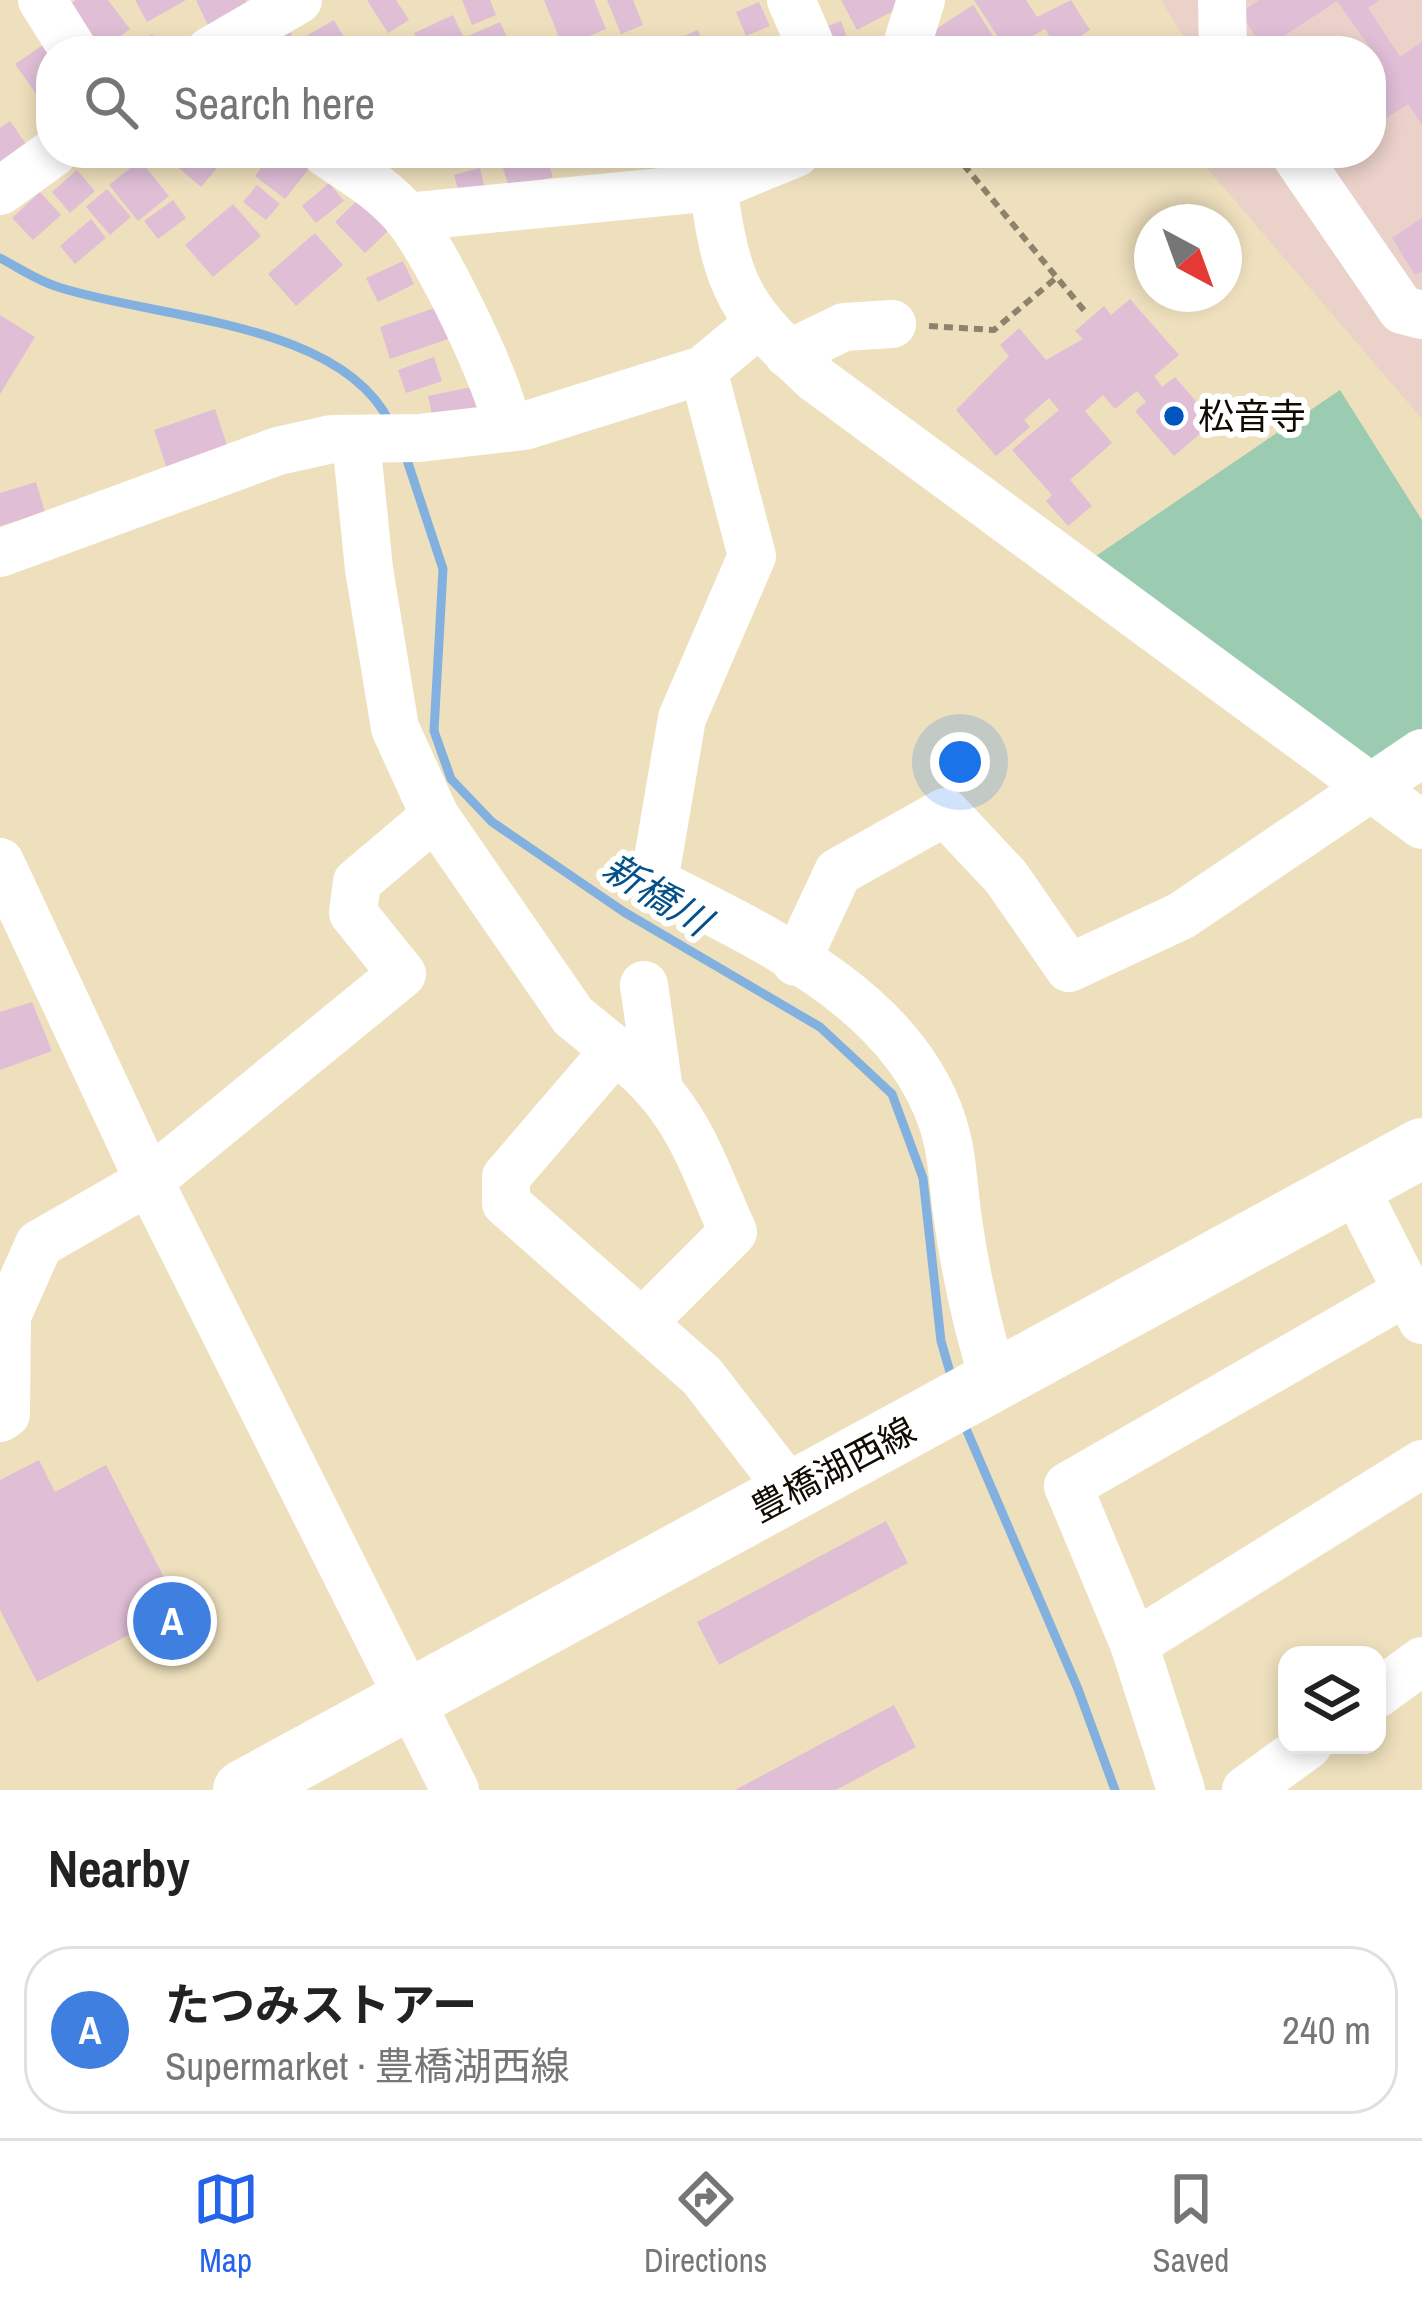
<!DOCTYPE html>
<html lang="en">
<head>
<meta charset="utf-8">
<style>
	:root { --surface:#fff; --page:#f2f2f2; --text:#222; --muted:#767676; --line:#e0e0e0; --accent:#2563eb }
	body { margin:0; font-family:"Archivo Narrow","Noto Sans JP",sans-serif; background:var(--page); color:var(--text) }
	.controls { position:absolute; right:36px; bottom:36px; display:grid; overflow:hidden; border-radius:24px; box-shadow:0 6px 18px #0003 }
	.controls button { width:108px; height:108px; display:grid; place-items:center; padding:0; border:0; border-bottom:3px solid var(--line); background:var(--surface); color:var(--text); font:60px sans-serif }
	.compass { position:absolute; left:1134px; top:204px; width:108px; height:108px; border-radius:50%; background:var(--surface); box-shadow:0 6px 18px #0003; rotate:139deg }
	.you { position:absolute; left:960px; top:762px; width:42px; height:42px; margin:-30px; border:9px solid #fff; border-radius:50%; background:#1a73e8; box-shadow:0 0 0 18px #1a73e833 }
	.badge { display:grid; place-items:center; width:78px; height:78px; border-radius:50%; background:var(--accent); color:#fff; font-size:39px; font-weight:700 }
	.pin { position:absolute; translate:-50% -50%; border:6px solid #fff; box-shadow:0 3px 12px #0006 }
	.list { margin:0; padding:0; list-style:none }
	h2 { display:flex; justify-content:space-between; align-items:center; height:156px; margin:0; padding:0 48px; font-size:51px }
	h2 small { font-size:39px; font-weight:400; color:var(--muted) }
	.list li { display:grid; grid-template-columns:78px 1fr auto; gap:36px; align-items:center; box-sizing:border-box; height:168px; margin:0 24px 24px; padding:0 24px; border:3px solid var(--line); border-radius:48px }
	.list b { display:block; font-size:45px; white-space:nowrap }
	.list p { margin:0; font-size:39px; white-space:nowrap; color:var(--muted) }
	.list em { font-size:39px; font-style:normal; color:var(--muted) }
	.icon { flex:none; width:66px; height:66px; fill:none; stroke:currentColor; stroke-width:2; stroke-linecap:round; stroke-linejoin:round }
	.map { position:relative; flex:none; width:1422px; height:1790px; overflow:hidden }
	.search { position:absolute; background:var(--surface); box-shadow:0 6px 18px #0003; left:36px; right:36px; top:36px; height:132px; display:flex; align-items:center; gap:30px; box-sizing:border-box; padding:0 42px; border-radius:48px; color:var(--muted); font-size:45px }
	.sheet { height:348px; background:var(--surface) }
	nav { display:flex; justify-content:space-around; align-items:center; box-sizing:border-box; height:168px; border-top:3px solid var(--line); background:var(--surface); font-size:33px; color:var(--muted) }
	nav a { display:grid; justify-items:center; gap:6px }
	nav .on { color:var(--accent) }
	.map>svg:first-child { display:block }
	.education { fill:#ead1c9 }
	.green { fill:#9bccb1 }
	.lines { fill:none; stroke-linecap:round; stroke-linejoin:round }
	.stream { stroke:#82b1e0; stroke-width:9 }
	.building { fill:#dfbed6 }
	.path { stroke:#8d826b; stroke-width:6; stroke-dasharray:9 6; stroke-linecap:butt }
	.minor { stroke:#fff; stroke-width:48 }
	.major { stroke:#fff; stroke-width:60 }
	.poi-dot { fill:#0055be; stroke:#fff; stroke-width:4.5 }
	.labels { text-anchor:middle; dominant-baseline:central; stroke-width:12; stroke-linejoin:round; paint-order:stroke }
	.poi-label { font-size:36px; fill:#110c02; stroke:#fff; text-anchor:start }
	.street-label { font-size:36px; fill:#110c02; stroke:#fff }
	.water-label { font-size:39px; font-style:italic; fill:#04518a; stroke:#fff }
</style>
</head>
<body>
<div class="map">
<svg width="1422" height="1790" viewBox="0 0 1422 1790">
	<rect width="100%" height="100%" fill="#eee0bd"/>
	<!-- education -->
	<path class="education" d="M 1161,0 L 1422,0 L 1422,419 L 1195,154 L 1371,153 L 1371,51 L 1192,51 Z"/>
	<!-- green -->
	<path class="green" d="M 1340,390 L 1422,520 L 1422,738 L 1372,776 L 1090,560 Z"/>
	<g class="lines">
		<!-- stream -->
		<g class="stream">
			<path d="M 0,258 C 19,268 38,281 58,287 C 156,319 341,321 390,423"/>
			<path d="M 405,454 L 443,569 L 434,731 L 451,779 L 492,822 L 624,912 L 820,1027 L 892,1094 L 923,1178 L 941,1341 L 952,1379"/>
			<path d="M 964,1424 L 1078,1689 L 1115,1790"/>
		</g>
	</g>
	<!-- building -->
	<g class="building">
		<path d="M 76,0 L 108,0 L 130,29 L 101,51 L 91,51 L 61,11 Z"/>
		<path d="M 135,0 L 186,0 L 147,22 Z"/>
		<path d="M 196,0 L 246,0 L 255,19 L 214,38 Z"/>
		<path d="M 367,0 L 396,0 L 409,20 L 388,33 Z"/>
		<path d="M 462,0 L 490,0 L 496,15 L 472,25 Z"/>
		<path d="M 544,0 L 594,0 L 606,29 L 563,47 Z"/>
		<path d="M 607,0 L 633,0 L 643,25 L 621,34 Z"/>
		<path d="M 841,0 L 898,0 L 901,7 L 857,30 Z"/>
		<path d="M 974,0 L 1026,0 L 1037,17 L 1071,0 L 1090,30 L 1058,50 L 1045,29 L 1007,51 Z"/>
		<path d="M 1259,0 L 1380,0 L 1368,8 L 1400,57 L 1422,42 L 1422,125 L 1408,104 L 1371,128 L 1371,75 L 1384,67 L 1337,1 L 1264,49 L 1240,13 Z"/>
		<path d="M 759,2 L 770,26 L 746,36 L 736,12 Z"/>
		<path d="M 973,5 L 997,42 L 982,51 L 942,51 L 930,33 Z"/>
		<path d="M 453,15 L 470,51 L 423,51 L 414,33 Z"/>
		<path d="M 334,20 L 352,51 L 308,51 L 301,39 Z"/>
		<path d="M 841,21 L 852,51 L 828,51 L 819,29 Z"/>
		<path d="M 500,22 L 514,51 L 475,51 L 468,36 Z"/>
		<path d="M 287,26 L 300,51 L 242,51 Z"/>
		<path d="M 698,30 L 706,51 L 665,51 L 663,45 Z"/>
		<path d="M 152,34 L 166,51 L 131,51 Z"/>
		<path d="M 49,41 L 51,51 L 51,115 L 15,64 Z"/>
		<path d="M 10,121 L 37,160 L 0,185 L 0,128 Z"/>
		<path d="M 172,153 L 230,153 L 201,187 L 167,158 Z"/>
		<path d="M 272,153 L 297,153 L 312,165 L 285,199 L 255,176 Z"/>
		<path d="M 498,153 L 545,153 L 553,177 L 510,190 Z"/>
		<path d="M 140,160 L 169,196 L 138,221 L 109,185 Z"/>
		<path d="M 480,168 L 487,197 L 462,203 L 454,175 Z"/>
		<path d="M 77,170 L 95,191 L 70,213 L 52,192 Z"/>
		<path d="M 329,183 L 344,201 L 316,223 L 302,206 Z"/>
		<path d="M 257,185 L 280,204 L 266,220 L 243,202 Z"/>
		<path d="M 107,189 L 131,217 L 110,235 L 86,207 Z"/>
		<path d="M 40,192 L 61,215 L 33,240 L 12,218 Z"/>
		<path d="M 363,195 L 393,226 L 365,253 L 335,222 Z"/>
		<path d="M 173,200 L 186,218 L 158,239 L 144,221 Z"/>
		<path d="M 233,204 L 261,236 L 213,277 L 185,245 Z"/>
		<path d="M 1422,218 L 1422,271 L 1415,275 L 1392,238 Z"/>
		<path d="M 91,219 L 106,238 L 75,264 L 60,246 Z"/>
		<path d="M 315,233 L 343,265 L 296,306 L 268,274 Z"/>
		<path d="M 403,261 L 414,284 L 378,302 L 366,278 Z"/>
		<path d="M 1130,299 L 1179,355 L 1154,376 L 1162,387 L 1175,377 L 1214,422 L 1174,456 L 1135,411 L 1146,402 L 1137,391 L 1115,409 L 1103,395 L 1085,411 L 1112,443 L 1070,480 L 1092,506 L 1068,526 L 1046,501 L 1052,495 L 1012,450 L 1059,410 L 1049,398 L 1024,420 L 1030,427 L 996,456 L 956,410 L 1009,356 L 1000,345 L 1019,328 L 1046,360 L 1083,339 L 1075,331 L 1104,306 L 1111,315 Z"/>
		<path d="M 440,306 L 451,338 L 390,359 L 380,327 Z"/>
		<path d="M 0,315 L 35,337 L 0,394 Z"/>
		<path d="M 434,357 L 442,381 L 406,393 L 398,370 Z"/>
		<path d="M 482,385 L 487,407 L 433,419 L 428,396 Z"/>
		<path d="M 215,409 L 230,454 L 169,475 L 154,430 Z"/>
		<path d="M 36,482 L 45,512 L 0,526 L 0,493 Z"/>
		<path d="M 32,1002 L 52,1051 L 0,1070 L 0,1012 Z"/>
		<path d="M 39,1460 L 55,1492 L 106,1465 L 187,1622 L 142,1645 L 135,1632 L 37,1682 L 0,1610 L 0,1480 Z"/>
		<path d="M 886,1521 L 908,1563 L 719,1665 L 697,1622 Z"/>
		<path d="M 894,1705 L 916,1747 L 836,1790 L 735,1790 Z"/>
	</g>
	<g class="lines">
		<!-- path -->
		<g class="path">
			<path d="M 954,153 L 1087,314"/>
			<path d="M 929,326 L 994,330 L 1056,278"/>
		</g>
		<!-- minor -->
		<g class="minor">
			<path d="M 42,0 L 74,51"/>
			<path d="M 791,0 L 813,51"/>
			<path d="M 1222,0 L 1223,51"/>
			<path d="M 210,51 L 298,0"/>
			<path d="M 905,51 L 921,0"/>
			<path d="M 326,153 C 354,172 385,190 407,217 C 436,253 500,382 507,428"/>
			<path d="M 796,153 L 713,187 C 728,291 739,308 816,379 L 1422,825"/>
			<path d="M 1294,153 L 1402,310 L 1422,315"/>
			<path d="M 0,191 L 53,153"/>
			<path d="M 407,217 L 713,187"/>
			<path d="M 788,354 L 844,327 L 892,324"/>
			<path d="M 703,370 L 752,556 L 682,718 L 654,882 C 760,936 901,998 942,1121 C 953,1153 953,1187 958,1220 C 966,1275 977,1327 994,1380"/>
			<path d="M 356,440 L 369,569 L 395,728 L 435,816 L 573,1016 L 615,1050 L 506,1177 L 506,1203 L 702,1376 L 791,1491"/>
			<path d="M 0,553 L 278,451 L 332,439 L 419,438 L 524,426 L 703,370 L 757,325"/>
			<path d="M 0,862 L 149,1181 L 455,1790"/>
			<path d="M 796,962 L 838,872 L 945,812 L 1006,877 L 1069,968 L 1181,916 L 1422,753"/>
			<path d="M 644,985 L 658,1083"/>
			<path d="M 615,1050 C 686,1104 698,1154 733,1232 L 642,1323"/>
			<path d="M 1353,1184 L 1422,1320"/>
			<path d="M 0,1418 L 6,1414 L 7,1316 L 39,1244 L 149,1181 L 402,974 L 353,913 L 357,882 L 435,816"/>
			<path d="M 1134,1644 L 1422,1464"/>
			<path d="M 1377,1694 L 1422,1661"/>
			<path d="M 1181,1790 L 1134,1644 L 1068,1486 L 1406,1292"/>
			<path d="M 1246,1790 L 1308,1745"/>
		</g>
		<!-- major -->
		<path class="major" d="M 243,1790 L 1422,1148"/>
	</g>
	<!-- markers -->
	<circle class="poi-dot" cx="1174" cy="416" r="12"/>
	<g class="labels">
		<!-- poi labels -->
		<g class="poi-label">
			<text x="1198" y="416">松音寺</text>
		</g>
		<!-- street labels -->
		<g class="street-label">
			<text transform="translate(833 1469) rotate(-28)">豊橋湖西線</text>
		</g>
		<!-- water labels -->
		<g class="water-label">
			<text transform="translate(657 894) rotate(32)">新橋川</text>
		</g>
	</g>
</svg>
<div class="controls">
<button><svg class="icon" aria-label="layers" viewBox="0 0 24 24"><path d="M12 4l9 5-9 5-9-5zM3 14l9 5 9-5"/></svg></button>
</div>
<svg class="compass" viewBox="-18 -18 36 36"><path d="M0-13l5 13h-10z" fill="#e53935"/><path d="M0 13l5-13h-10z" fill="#767676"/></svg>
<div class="you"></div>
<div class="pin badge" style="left:172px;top:1621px;background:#3f7fe0">A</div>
<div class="search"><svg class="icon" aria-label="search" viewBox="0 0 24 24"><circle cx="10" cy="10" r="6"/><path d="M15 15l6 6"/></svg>Search here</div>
</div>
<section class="sheet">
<h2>Nearby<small></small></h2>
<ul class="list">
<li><span class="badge" style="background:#3f7fe0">A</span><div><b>たつみストアー</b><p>Supermarket · 豊橋湖西線</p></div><em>240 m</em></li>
</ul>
</section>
<nav>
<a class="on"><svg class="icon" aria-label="map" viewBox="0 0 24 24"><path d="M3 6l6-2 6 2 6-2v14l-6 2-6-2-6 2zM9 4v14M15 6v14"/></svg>Map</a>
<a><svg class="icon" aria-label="directions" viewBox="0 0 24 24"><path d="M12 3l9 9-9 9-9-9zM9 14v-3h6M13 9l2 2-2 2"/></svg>Directions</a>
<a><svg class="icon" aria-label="saved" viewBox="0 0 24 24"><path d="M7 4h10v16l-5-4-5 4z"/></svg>Saved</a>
</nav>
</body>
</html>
